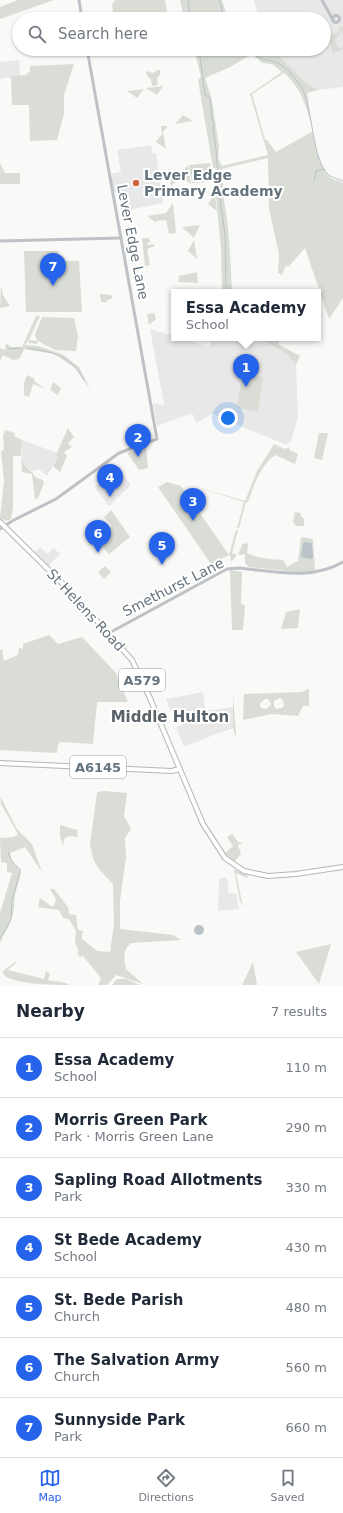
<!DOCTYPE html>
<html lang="en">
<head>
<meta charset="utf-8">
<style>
	:root { --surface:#fff; --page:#f2f2f3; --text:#1f2937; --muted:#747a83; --line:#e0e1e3; --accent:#2563eb }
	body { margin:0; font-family:"DejaVu Sans",sans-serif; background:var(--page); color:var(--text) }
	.you { position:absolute; left:228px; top:418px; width:14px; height:14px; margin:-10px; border:3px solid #fff; border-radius:50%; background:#1a73e8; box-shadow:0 0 0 6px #1a73e833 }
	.badge { display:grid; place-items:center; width:26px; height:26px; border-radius:50%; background:var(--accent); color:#fff; font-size:13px; font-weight:700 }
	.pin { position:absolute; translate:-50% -33px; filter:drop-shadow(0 1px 2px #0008) }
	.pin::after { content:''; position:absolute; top:21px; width:14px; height:12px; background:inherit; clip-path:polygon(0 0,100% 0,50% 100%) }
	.popup { position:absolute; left:171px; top:289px; width:150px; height:52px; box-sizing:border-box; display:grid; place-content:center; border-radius:0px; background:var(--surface); filter:drop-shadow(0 1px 3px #0005); font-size:13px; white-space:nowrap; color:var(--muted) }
	.popup b { font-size:15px; color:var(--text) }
	.popup::after { content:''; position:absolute; left:50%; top:100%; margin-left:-8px; border:8px solid transparent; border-top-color:var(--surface) }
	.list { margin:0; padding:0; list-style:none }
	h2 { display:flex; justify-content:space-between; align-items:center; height:52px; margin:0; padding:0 16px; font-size:17px }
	h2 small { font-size:13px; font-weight:400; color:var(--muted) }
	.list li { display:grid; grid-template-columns:26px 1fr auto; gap:12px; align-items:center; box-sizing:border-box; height:60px; padding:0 16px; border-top:1px solid var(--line) }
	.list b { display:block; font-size:15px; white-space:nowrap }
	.list p { margin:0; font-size:13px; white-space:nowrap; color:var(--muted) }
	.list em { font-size:13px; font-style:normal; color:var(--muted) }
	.icon { flex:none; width:22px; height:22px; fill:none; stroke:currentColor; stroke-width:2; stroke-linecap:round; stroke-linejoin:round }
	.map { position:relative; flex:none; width:343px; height:985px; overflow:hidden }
	.search { position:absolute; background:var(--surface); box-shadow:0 1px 3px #0004; left:12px; right:12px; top:12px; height:44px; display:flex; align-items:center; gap:10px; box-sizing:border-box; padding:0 14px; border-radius:22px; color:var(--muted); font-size:15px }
	.sheet { height:472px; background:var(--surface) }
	nav { display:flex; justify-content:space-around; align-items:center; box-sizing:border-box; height:56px; border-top:1px solid var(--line); background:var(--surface); font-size:11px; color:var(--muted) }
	nav a { display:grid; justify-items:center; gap:2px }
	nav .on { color:var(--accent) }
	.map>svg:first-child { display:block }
	.built { fill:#e7e8e7 }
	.green { fill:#d9ddd6; fill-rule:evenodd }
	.water { fill:#bac3c7 }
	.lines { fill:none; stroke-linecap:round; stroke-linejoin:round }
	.stream { stroke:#bac3c7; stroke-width:1 }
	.major-casing { stroke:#b2b7ba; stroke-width:6 }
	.minor { stroke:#bec2c6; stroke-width:3 }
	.major { stroke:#fff; stroke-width:4 }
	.poi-dot { fill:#d06340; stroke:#fff; stroke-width:1.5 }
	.labels { text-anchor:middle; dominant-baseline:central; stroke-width:4; stroke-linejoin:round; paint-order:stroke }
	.shield { fill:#fff; stroke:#949ea5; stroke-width:1 }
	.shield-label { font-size:13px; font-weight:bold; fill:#66747e }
	.poi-label { font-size:14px; font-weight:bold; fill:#66747e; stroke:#fff; text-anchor:start }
	.street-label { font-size:14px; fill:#66747e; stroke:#fff }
	.neighbourhood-label { font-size:15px; font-weight:bold; fill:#58626a; stroke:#fff }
</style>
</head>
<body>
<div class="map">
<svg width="343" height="985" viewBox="0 0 343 985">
	<rect width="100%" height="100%" fill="#f9f9f7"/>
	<!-- built -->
	<g class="built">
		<path d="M 254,0 L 343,0 L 343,87 L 318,90 L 306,84 L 272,49 L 324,49 L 324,19 L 259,19 Z"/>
		<path d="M 19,60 L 20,76 L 0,79 L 0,62 Z"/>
		<path d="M 151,145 L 153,154 L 156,153 L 163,203 L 128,210 L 124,191 L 114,192 L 110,174 L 121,172 L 117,150 Z"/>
		<path d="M 150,329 L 174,336 L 174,338 L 180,338 L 209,347 L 213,338 L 260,338 L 287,354 L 296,365 L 298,417 L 291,441 L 286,445 L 282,443 L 212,414 L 196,423 L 192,413 L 157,426 L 153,403 L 164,405 Z"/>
		<path d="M 22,440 L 57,453 L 58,457 L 47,476 L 39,469 L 32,471 L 23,463 L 22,460 Z"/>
		<path d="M 120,470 L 131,485 L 109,506 L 94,487 Z"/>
		<path d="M 40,547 L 47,554 L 54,548 L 60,554 L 48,566 L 35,552 Z"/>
		<path d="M 203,692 L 205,711 L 233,707 L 233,727 L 184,747 L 176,727 L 185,724 L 178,707 L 170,710 L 166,699 Z"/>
		<path d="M 225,877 L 228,880 L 228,893 L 236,893 L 239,909 L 218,911 L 219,879 Z"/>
	</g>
	<!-- green -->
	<g class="green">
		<path d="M 18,0 L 54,0 L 0,19 L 0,7 Z"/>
		<path d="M 115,0 L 165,0 L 168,19 L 114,19 L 112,5 Z"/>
		<path d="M 180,0 L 222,0 L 228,19 L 184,19 Z"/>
		<path d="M 340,27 L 343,27 L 343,35 L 340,30 L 340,35 L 337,36 L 337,38 L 335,39 L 338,48 L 343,47 L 343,49 L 333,53 L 329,40 L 331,34 L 337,33 Z"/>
		<path d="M 194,49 L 272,49 L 306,83 L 318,90 L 307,93 C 311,114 315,166 331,178 C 334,180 340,181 343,183 L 343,298 L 329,319 L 305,248 L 288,267 L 286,265 L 282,275 L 278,273 L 279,254 L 269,209 L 268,158 L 222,169 C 224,182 222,194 225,206 C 230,234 230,261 232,290 L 232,292 L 222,292 L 221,250 L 214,173 L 215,170 L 221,169 L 213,168 L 198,80 L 201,77 ZM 252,54 L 262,63 L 272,64 L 282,72 L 250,94 L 268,155 L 222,166 L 218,158 L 219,147 L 212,100 L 205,78 L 230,67 ZM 284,73 C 302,89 307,108 313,131 L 276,152 L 267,140 L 265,140 L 252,94 Z"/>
		<path d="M 74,64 L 64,95 L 64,114 L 57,140 L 30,141 L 29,105 L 12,105 L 11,76 L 27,75 L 27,73 L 30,72 L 30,66 Z"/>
		<path d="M 157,70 L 160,70 L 160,74 L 157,79 L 158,85 L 152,86 L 151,79 L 147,76 L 146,71 L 153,73 Z"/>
		<path d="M 163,86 L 157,95 L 146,88 Z"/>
		<path d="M 144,89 L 137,98 L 127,91 Z"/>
		<path d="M 183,115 L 193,121 L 175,124 Z"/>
		<path d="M 161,126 L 168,126 L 163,132 L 166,149 L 156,142 L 162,134 Z"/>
		<path d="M 0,163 L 5,173 L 20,173 L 20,184 L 0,184 Z"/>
		<path d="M 210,163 L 212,182 L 192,183 L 189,165 Z"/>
		<path d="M 188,165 L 191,184 L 182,178 L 178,179 L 171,186 L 169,169 L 177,174 L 181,174 Z"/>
		<path d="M 215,194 L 217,211 L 208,204 Z"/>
		<path d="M 173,203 L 176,233 L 169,234 L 166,220 L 156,221 L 156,223 L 147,216 L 166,213 Z"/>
		<path d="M 200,225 L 194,238 L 182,227 Z"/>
		<path d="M 142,238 L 149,238 L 150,242 L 147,243 L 148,245 L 153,244 L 155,246 L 147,249 L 150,265 L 145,266 Z"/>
		<path d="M 194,240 L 197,259 L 188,251 Z"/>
		<path d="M 24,251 L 58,251 L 59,261 L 79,261 L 82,312 L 26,312 Z"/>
		<path d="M 197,272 L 198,283 L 178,282 L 179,276 Z"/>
		<path d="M 1,286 L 3,295 L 10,306 L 0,308 Z"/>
		<path d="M 100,294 L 111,295 L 113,298 L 107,300 L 107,302 L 101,302 Z"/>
		<path d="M 154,313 L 156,319 L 149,325 L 147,314 Z"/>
		<path d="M 36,316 L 40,316 L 29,340 L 37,341 L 35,334 L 42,317 L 74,318 L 78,336 L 76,351 L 55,350 L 38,341 L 37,344 L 29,343 L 28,340 L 26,345 L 38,346 L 62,354 L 79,367 L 90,389 L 75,368 L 55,354 L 24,349 L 26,346 L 19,359 L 13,360 L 3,355 L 0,361 L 0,348 L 5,350 L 6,343 L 11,347 L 22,347 Z"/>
		<path d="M 259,338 L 268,340 L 281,338 L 278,344 L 300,356 L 296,365 L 287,354 Z"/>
		<path d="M 242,374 L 263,377 L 258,411 L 237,408 Z"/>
		<path d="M 27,375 L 35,379 L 34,381 L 46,389 L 33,384 L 29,397 L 24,395 L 24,383 Z"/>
		<path d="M 53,382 L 61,388 L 58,395 L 50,390 Z"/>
		<path d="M 68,428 L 74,437 L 68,443 L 72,447 L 64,452 L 67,456 L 60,472 L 53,466 L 58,457 L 56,455 Z"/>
		<path d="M 5,430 L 15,433 L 14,436 L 22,440 C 22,446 19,458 24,464 C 27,469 32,470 35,477 L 43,480 L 44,483 L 38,498 L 35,500 L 32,474 L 22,472 L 21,456 L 13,456 L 13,508 L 11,519 L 6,521 L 0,518 L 4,481 L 1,452 L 4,449 L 3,436 Z"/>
		<path d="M 319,433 L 328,433 L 322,460 L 314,458 Z"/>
		<path d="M 274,444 L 285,449 L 290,447 L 289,450 L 298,454 L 295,464 L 275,455 C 260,466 254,485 248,502 L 246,502 L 239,528 L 237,528 L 244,502 L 197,487 L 245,501 L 257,471 Z"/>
		<path d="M 146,446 L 148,468 L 139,470 L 127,453 Z"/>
		<path d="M 167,482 L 181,486 L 229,555 L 236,530 L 238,530 L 232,553 L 237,555 L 232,561 L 230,560 L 231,557 L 229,555 L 211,564 L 158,487 Z"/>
		<path d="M 111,510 L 130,537 L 109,554 L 95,540 L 112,526 L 104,517 Z"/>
		<path d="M 295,512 L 301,513 L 300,515 L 304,519 L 304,526 L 296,526 L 293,522 Z"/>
		<path d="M 301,537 L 313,539 L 315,572 L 297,572 L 249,567 L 245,563 L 245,554 L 238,555 L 242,545 L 245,543 L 248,544 L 247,553 C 258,559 271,559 283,560 L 287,567 L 298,561 Z"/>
		<path d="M 105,566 L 111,572 L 104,579 L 98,572 Z"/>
		<path d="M 230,570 L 242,572 L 241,603 L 245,606 L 243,630 L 232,630 Z"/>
		<path d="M 300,609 L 298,628 L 281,629 L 286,612 Z"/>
		<path d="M 49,635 L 58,644 L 82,637 L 116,673 L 128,702 L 97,702 L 93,744 L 60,742 L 58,745 L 57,753 L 0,750 L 0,650 L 2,649 L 4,661 L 18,655 L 19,648 L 23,649 L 23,644 Z"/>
		<path d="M 309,689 L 309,706 L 303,706 L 298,716 L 272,714 L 243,720 L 244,694 L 301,692 ZM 280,698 L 283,700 L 284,705 L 282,708 L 276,709 L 274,706 L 274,701 ZM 265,699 L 268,699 L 271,704 L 268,708 L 265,709 L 260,707 L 260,703 Z"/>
		<path d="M 233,694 L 236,735 L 235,736 L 233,728 L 218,733 L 233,727 Z"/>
		<path d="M 105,791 L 127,793 L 124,816 L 131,829 L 125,838 L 126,857 L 120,901 L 120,929 L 173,935 L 181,940 L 131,943 C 122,950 124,958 126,969 L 143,984 L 116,975 L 107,985 L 98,985 L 101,978 L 83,956 L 80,957 L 77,953 L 79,952 L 75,943 L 76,931 L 69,919 L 63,918 L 59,910 L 38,907 L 40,898 L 51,906 L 54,906 L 56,899 L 50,889 L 54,889 L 68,907 L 69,914 L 76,915 L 78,930 L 84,931 L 82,933 L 82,939 L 97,951 L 110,952 L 114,925 L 113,884 L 98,868 L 93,858 L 90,845 L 97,792 Z"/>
		<path d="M 0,796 L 17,829 L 32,844 L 42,872 L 25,847 L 10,853 L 11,859 L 21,872 L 15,895 L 13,915 L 0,943 L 0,913 L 12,873 L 7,872 L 7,863 L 1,862 L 0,838 L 14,837 L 18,834 L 1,804 Z"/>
		<path d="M 60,825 L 77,830 L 78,837 L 69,836 L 64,839 L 63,846 L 60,836 Z"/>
		<path d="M 232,834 L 238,842 L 243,843 L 238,845 L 241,854 L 234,862 L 225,853 L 233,846 L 227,837 Z"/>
		<path d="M 234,869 L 248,876 L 247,878 L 236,873 L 243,907 L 240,901 Z"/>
		<path d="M 331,944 L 319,984 L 296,952 Z"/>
		<path d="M 15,962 L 17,962 L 8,970 L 44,979 L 46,971 L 50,974 L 48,980 C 55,982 64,981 70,985 C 55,985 13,985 3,974 L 3,971 Z"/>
		<path d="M 253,962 L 257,985 L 241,985 L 242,985 Z"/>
		<path d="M 117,979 L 126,979 L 140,985 L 112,985 Z"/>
	</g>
	<!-- water -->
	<g class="water">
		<path d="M 305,542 L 312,543 L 313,557 L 311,559 L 301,557 L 303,543 Z"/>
		<circle cx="199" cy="930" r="5"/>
	</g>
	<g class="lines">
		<!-- stream -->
		<g class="stream">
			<path d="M 188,0 L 190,19"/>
			<path d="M 219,0 L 225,19"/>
			<path d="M 199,49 L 205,95 L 210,98 L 212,120 L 214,123 L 213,129 L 216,149 L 220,200 L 225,234 L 226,292"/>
			<path d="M 250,49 L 252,52"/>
			<path d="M 255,55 C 265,62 269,59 278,63 C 286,67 294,77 300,85 C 314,106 311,161 329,175 C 333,178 338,179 343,181"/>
			<path d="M 314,182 L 316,171 L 324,169"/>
			<path d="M 27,348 C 52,352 71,355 84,380"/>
			<path d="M 8,349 L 21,348"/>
			<path d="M 0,938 L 7,928 L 11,919 L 12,900 L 20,872 L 20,869 L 12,862 L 8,852"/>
		</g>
		<defs>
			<g id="major">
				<path d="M 0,522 L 69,590 L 132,660 L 149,696 L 203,824 L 225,858 L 244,871 L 268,876 L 296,874 L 343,867"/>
				<path d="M 0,763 L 172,771 L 179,769"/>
			</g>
		</defs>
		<!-- major casing -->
		<use href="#major" class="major-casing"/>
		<!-- minor -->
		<g class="minor">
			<path d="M 79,0 L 82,19"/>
			<path d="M 322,0 L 333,20"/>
			<circle cx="336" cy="19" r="3.5"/>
			<path d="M 0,241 L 121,238"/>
			<path d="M 0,529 L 12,521 L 56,499 L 119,453 L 157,439 L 87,49"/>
			<path d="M 109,633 L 227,569 L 238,568 C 274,571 310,581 343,562"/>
		</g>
		<!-- major -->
		<use href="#major" class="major"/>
	</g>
	<!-- markers -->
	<circle class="poi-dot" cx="136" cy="183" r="4"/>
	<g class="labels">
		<!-- shield labels -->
		<g class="shield">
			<rect x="119" y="669" width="46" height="22" rx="3"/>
			<rect x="70" y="756" width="56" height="22" rx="3"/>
		</g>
		<g class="shield-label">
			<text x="142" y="680">A579</text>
			<text x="98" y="767">A6145</text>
		</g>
		<!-- poi labels -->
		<g class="poi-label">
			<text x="144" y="175">Lever Edge<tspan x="144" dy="16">Primary Academy</tspan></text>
		</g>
		<!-- street labels -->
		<g class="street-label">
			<text transform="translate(133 242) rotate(79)">Lever Edge Lane</text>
			<text transform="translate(173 587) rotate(-27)">Smethurst Lane</text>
			<text transform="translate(86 610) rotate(47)">St Helens Road</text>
		</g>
		<!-- neighbourhood labels -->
		<g class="neighbourhood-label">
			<text x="170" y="717">Middle Hulton</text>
		</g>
	</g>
</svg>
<div class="you"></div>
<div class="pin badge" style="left:246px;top:387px">1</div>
<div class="popup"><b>Essa Academy</b>School</div>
<div class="pin badge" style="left:138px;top:457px">2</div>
<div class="pin badge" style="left:193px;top:521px">3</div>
<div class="pin badge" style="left:110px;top:497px">4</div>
<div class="pin badge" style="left:162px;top:565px">5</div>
<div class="pin badge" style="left:98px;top:553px">6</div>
<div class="pin badge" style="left:53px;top:286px">7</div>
<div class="search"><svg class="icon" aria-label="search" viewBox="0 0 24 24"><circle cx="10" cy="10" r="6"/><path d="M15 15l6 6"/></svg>Search here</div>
</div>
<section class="sheet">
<h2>Nearby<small>7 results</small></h2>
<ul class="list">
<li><span class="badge">1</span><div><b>Essa Academy</b><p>School</p></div><em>110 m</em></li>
<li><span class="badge">2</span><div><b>Morris Green Park</b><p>Park · Morris Green Lane</p></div><em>290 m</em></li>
<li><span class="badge">3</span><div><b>Sapling Road Allotments</b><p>Park</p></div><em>330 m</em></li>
<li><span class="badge">4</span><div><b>St Bede Academy</b><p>School</p></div><em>430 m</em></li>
<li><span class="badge">5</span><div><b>St. Bede Parish</b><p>Church</p></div><em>480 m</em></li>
<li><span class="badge">6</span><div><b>The Salvation Army</b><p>Church</p></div><em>560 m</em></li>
<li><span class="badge">7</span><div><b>Sunnyside Park</b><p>Park</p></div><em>660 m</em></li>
</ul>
</section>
<nav>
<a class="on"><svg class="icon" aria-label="map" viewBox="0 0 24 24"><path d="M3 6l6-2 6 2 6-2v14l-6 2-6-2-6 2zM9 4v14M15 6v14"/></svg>Map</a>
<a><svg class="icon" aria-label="directions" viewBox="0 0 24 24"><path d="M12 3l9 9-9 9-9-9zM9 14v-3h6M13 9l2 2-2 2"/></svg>Directions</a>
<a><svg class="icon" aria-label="saved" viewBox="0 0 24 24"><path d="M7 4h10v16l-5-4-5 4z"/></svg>Saved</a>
</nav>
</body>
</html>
